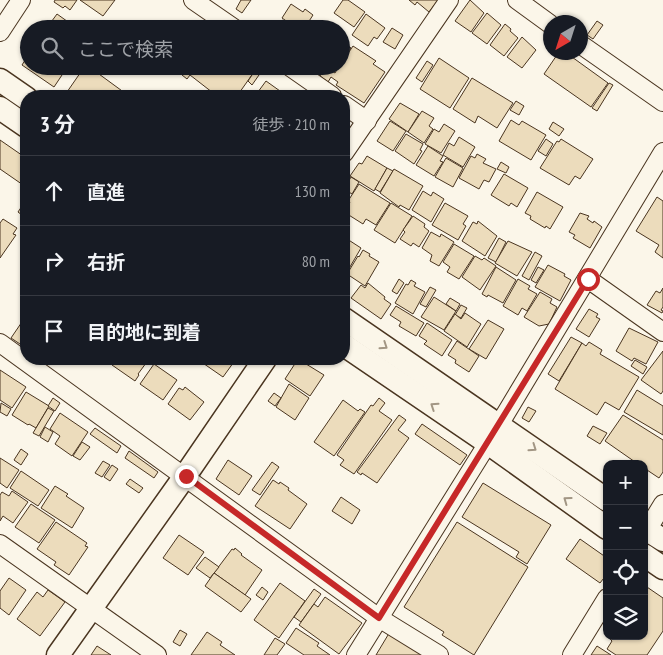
<!DOCTYPE html>
<html lang="ja">
<head>
<meta charset="utf-8">
<style>
	:root { --surface:#171b24; --page:#242831; --text:#f1f3f6; --muted:#9ea1a6; --line:#363941 }
	body { margin:0; font-family:"PT Sans Narrow","Noto Sans JP",sans-serif; background:var(--page); color:var(--text) }
	.controls { position:absolute; right:15px; bottom:15px; display:grid; overflow:hidden; border-radius:10px; box-shadow:0 1px 4px #0004 }
	.controls button { width:45px; height:45px; display:grid; place-items:center; padding:0; border:0; border-bottom:1px solid var(--line); background:var(--surface); color:var(--text); font:25px sans-serif }
	.compass { position:absolute; left:543px; top:15px; width:45px; height:45px; border-radius:50%; background:var(--surface); box-shadow:0 1px 4px #0004; rotate:219deg }
	.stop { position:absolute; width:15px; height:15px; margin:-11px; border:4px solid #c62828; border-radius:50%; background:#fff }
	.stop.end { background:#c62828; border-color:#fff; box-shadow:0 1px 5px #0008 }
	.list { margin:0; padding:0; list-style:none }
	h2 { display:flex; justify-content:space-between; align-items:center; height:65px; margin:0; padding:0 20px; font-size:21px }
	h2 small { font-size:16px; font-weight:400; color:var(--muted) }
	.list li { display:grid; grid-template-columns:32px 1fr auto; gap:15px; align-items:center; box-sizing:border-box; height:70px; padding:0 20px; border-top:1px solid var(--line) }
	.list b { display:block; font-size:19px; white-space:nowrap }
	.list em { font-size:16px; font-style:normal; color:var(--muted) }
	.icon { flex:none; width:28px; height:28px; fill:none; stroke:currentColor; stroke-width:2; stroke-linecap:round; stroke-linejoin:round }
	.map { position:relative; flex:none; width:663px; height:655px; overflow:hidden }
	.search { position:absolute; background:var(--surface); box-shadow:0 1px 4px #0004; left:20px; top:20px; width:330px; height:55px; display:flex; align-items:center; gap:12px; box-sizing:border-box; padding:0 18px; border-radius:28px; color:var(--muted); font-size:19px }
	.panel { position:absolute; background:var(--surface); box-shadow:0 1px 4px #0004; left:20px; top:90px; width:330px; height:275px; border-radius:20px }
	.map>svg:first-child { display:block }
	.building { fill:#ecdcbc; stroke:#4a3520 }
	.lines { fill:none; stroke-linecap:round; stroke-linejoin:round }
	.minor-casing { stroke:#4a3520; stroke-width:20 }
	.tertiary-casing { stroke:#4a3520; stroke-width:25 }
	.minor { stroke:#fbf6e9; stroke-width:18 }
	.tertiary { stroke:#fbf6e9; stroke-width:22 }
	.oneway { stroke:#a29684 }
	.route { stroke:#c62828; stroke-width:6 }
</style>
</head>
<body>
<div class="map">
<svg width="663" height="655" viewBox="0 0 663 655">
	<rect width="100%" height="100%" fill="#fbf6e9"/>
	<!-- building -->
	<g class="building">
		<path d="M 55,0 L 77,0 L 70,10 L 65,6 L 63,8 L 54,2 Z"/>
		<path d="M 80,0 L 115,0 L 103,16 Z"/>
		<path d="M 241,0 L 251,0 L 242,13 L 236,9 Z"/>
		<path d="M 343,0 L 348,0 L 365,12 L 354,27 L 334,13 Z"/>
		<path d="M 409,0 L 438,0 L 429,12 L 417,2 L 415,5 Z"/>
		<path d="M 470,0 L 484,13 L 471,32 L 455,21 Z"/>
		<path d="M 291,4 L 303,12 L 305,9 L 313,15 L 304,29 L 298,29 L 282,18 Z"/>
		<path d="M 487,13 L 501,25 L 487,44 L 472,33 Z"/>
		<path d="M 57,14 L 78,29 L 46,29 Z"/>
		<path d="M 366,14 L 385,28 L 377,39 L 374,37 L 368,46 L 352,35 Z"/>
		<path d="M 282,20 L 293,26 L 291,29 L 286,29 L 279,24 Z"/>
		<path d="M 597,21 L 603,25 L 593,39 L 587,35 Z"/>
		<path d="M 505,24 L 511,29 L 510,31 L 518,38 L 504,56 L 490,45 Z"/>
		<path d="M 392,28 L 403,35 L 395,49 L 383,42 Z"/>
		<path d="M 522,37 L 536,50 L 522,68 L 507,57 Z"/>
		<path d="M 344,43 L 351,48 L 341,62 L 341,47 Z"/>
		<path d="M 353,46 L 376,61 L 373,64 L 385,72 L 364,103 L 336,85 L 338,82 L 331,77 L 328,82 L 320,76 L 326,67 L 335,73 L 339,66 L 341,66 L 341,64 Z"/>
		<path d="M 559,52 L 565,52 L 608,83 L 591,107 L 544,74 Z"/>
		<path d="M 29,54 L 29,66 L 68,66 L 54,87 L 22,65 Z"/>
		<path d="M 439,58 L 469,78 L 450,108 L 420,89 Z"/>
		<path d="M 427,61 L 433,65 L 422,82 L 416,78 Z"/>
		<path d="M 85,66 L 88,66 L 129,96 L 72,96 L 67,92 Z"/>
		<path d="M 188,66 L 245,66 L 254,72 L 237,96 L 217,96 L 190,75 L 187,79 L 182,75 Z"/>
		<path d="M 304,66 L 325,66 L 318,76 Z"/>
		<path d="M 254,72 L 259,75 L 252,85 L 248,81 Z"/>
		<path d="M 472,78 L 513,103 L 497,128 L 478,116 L 475,123 L 453,109 Z"/>
		<path d="M 266,81 L 287,96 L 255,96 Z"/>
		<path d="M 609,83 L 613,85 L 597,111 L 592,108 Z"/>
		<path d="M 516,101 L 524,106 L 519,115 L 510,110 Z"/>
		<path d="M 400,103 L 419,114 L 408,132 L 389,119 Z"/>
		<path d="M 422,111 L 434,118 L 429,126 L 433,129 L 424,143 L 408,132 Z"/>
		<path d="M 511,120 L 519,125 L 522,121 L 546,135 L 531,160 L 499,141 Z"/>
		<path d="M 390,121 L 406,131 L 393,151 L 377,141 Z"/>
		<path d="M 553,122 L 564,129 L 559,136 L 549,129 Z"/>
		<path d="M 444,124 L 455,131 L 441,153 L 425,144 L 434,129 L 439,132 Z"/>
		<path d="M 406,134 L 423,144 L 420,150 L 422,151 L 414,164 L 395,151 Z"/>
		<path d="M 459,137 L 475,147 L 463,167 L 443,155 L 449,143 L 454,146 Z"/>
		<path d="M 546,139 L 553,144 L 546,156 L 538,151 Z"/>
		<path d="M 561,139 L 593,159 L 580,179 L 575,176 L 569,185 L 540,168 L 557,141 L 559,142 Z"/>
		<path d="M 0,140 L 26,158 L 26,187 L 0,169 Z"/>
		<path d="M 428,146 L 443,156 L 440,161 L 443,162 L 434,176 L 416,165 Z"/>
		<path d="M 477,154 L 486,159 L 483,163 L 496,169 L 489,182 L 484,180 L 479,189 L 459,178 L 471,156 L 475,158 Z"/>
		<path d="M 367,156 L 387,168 L 374,191 L 350,176 L 359,163 L 362,164 Z"/>
		<path d="M 446,158 L 463,168 L 453,187 L 435,177 Z"/>
		<path d="M 501,162 L 509,167 L 506,173 L 497,169 Z"/>
		<path d="M 387,168 L 393,171 L 380,192 L 375,189 Z"/>
		<path d="M 394,169 L 423,186 L 409,210 L 400,205 L 399,207 L 380,193 Z"/>
		<path d="M 504,174 L 528,188 L 517,207 L 511,203 L 509,206 L 491,195 Z"/>
		<path d="M 351,177 L 359,182 L 352,194 L 344,189 Z"/>
		<path d="M 359,184 L 390,203 L 376,225 L 366,219 L 363,224 L 344,212 L 350,202 L 348,201 Z"/>
		<path d="M 423,191 L 431,196 L 433,192 L 444,199 L 431,222 L 412,210 Z"/>
		<path d="M 537,192 L 563,207 L 550,229 L 546,226 L 545,228 L 530,219 L 531,216 L 525,213 Z"/>
		<path d="M 657,197 L 663,201 L 663,258 L 655,252 L 659,245 L 636,231 Z"/>
		<path d="M 26,200 L 26,218 L 18,212 Z"/>
		<path d="M 391,203 L 412,216 L 395,243 L 374,230 Z"/>
		<path d="M 445,203 L 468,216 L 463,224 L 466,226 L 458,240 L 432,225 Z"/>
		<path d="M 580,213 L 589,216 L 587,219 L 593,223 L 594,221 L 602,227 L 590,248 L 573,238 L 575,235 L 569,232 Z"/>
		<path d="M 413,216 L 425,224 L 424,227 L 429,231 L 419,247 L 413,243 L 411,246 L 400,239 L 405,232 L 403,230 Z"/>
		<path d="M 3,219 L 17,228 L 13,234 L 16,235 L 0,258 L 0,223 Z"/>
		<path d="M 478,221 L 497,236 L 485,256 L 462,241 L 473,222 L 477,224 Z"/>
		<path d="M 431,232 L 440,237 L 441,234 L 454,242 L 439,266 L 430,261 L 432,255 L 422,248 Z"/>
		<path d="M 344,237 L 361,248 L 347,272 L 344,271 Z"/>
		<path d="M 499,238 L 506,242 L 496,262 L 488,258 Z"/>
		<path d="M 508,241 L 532,252 L 517,276 L 495,263 Z"/>
		<path d="M 454,244 L 474,256 L 459,279 L 447,272 L 450,267 L 443,262 Z"/>
		<path d="M 363,250 L 370,254 L 369,256 L 379,262 L 365,286 L 347,274 L 358,256 L 359,257 Z"/>
		<path d="M 535,252 L 542,256 L 529,280 L 522,276 Z"/>
		<path d="M 475,256 L 482,260 L 484,258 L 496,266 L 480,290 L 462,277 Z"/>
		<path d="M 548,265 L 565,274 L 564,276 L 571,280 L 560,301 L 535,287 Z"/>
		<path d="M 496,267 L 516,280 L 503,303 L 488,295 L 487,297 L 482,294 Z"/>
		<path d="M 538,267 L 544,270 L 536,283 L 531,280 Z"/>
		<path d="M 399,279 L 404,283 L 397,294 L 392,291 Z"/>
		<path d="M 518,279 L 530,286 L 528,289 L 537,294 L 527,311 L 522,308 L 518,315 L 503,306 Z"/>
		<path d="M 411,280 L 416,283 L 414,286 L 425,292 L 413,314 L 395,303 L 406,284 L 408,285 Z"/>
		<path d="M 368,283 L 385,297 L 384,299 L 391,304 L 381,319 L 351,298 L 361,285 L 365,288 Z"/>
		<path d="M 430,287 L 436,290 L 426,307 L 420,304 Z"/>
		<path d="M 663,288 L 663,307 L 661,310 L 663,311 L 662,313 L 647,305 L 656,291 L 660,293 Z"/>
		<path d="M 540,292 L 552,299 L 550,303 L 557,307 L 549,324 L 539,326 L 524,317 Z"/>
		<path d="M 434,297 L 456,311 L 444,330 L 421,317 Z"/>
		<path d="M 450,298 L 460,304 L 456,311 L 446,304 Z"/>
		<path d="M 461,305 L 467,308 L 461,318 L 455,315 Z"/>
		<path d="M 396,306 L 424,323 L 416,336 L 399,326 L 401,322 L 390,315 Z"/>
		<path d="M 589,309 L 598,314 L 596,317 L 600,319 L 589,337 L 576,329 Z"/>
		<path d="M 465,313 L 481,324 L 467,347 L 444,331 L 455,314 L 461,319 Z"/>
		<path d="M 26,316 L 26,348 L 11,338 Z"/>
		<path d="M 488,320 L 504,329 L 486,359 L 469,349 Z"/>
		<path d="M 427,323 L 452,340 L 442,356 L 424,344 L 427,341 L 419,336 Z"/>
		<path d="M 629,328 L 658,342 L 646,364 L 634,358 L 632,361 L 616,351 Z"/>
		<path d="M 571,337 L 582,343 L 559,381 L 548,374 Z"/>
		<path d="M 457,341 L 479,356 L 469,372 L 455,363 L 456,360 L 448,355 Z"/>
		<path d="M 589,342 L 602,350 L 600,354 L 639,377 L 619,410 L 605,402 L 597,415 L 555,389 L 582,343 L 586,346 Z"/>
		<path d="M 663,351 L 663,391 L 661,394 L 641,380 Z"/>
		<path d="M 116,359 L 149,359 L 138,374 L 139,375 L 135,381 L 112,365 Z"/>
		<path d="M 197,359 L 236,359 L 223,377 Z"/>
		<path d="M 298,359 L 324,375 L 310,396 L 285,379 Z"/>
		<path d="M 635,360 L 647,367 L 643,374 L 631,366 Z"/>
		<path d="M 154,364 L 177,380 L 163,400 L 140,384 Z"/>
		<path d="M 0,370 L 26,387 L 12,408 L 0,400 Z"/>
		<path d="M 289,384 L 309,398 L 295,420 L 276,407 Z"/>
		<path d="M 185,387 L 204,402 L 190,420 L 168,404 L 179,388 L 183,390 Z"/>
		<path d="M 637,390 L 663,406 L 663,435 L 624,412 Z"/>
		<path d="M 26,392 L 49,406 L 36,428 L 29,424 L 28,425 L 12,415 Z"/>
		<path d="M 274,393 L 281,398 L 275,406 L 268,401 Z"/>
		<path d="M 53,398 L 60,403 L 55,411 L 48,406 Z"/>
		<path d="M 379,398 L 385,403 L 379,411 L 392,420 L 354,474 L 340,465 L 344,460 L 337,455 L 371,405 L 373,406 Z"/>
		<path d="M 343,400 L 358,411 L 360,409 L 365,412 L 334,456 L 314,442 Z"/>
		<path d="M 1,403 L 11,409 L 7,416 L 0,412 Z"/>
		<path d="M 528,407 L 536,411 L 529,422 L 522,418 Z"/>
		<path d="M 48,408 L 54,411 L 39,436 L 33,433 Z"/>
		<path d="M 60,413 L 88,432 L 72,456 L 55,444 L 60,436 L 50,429 Z"/>
		<path d="M 399,415 L 406,420 L 398,430 L 409,438 L 377,483 L 362,473 L 361,475 L 357,472 Z"/>
		<path d="M 623,415 L 663,440 L 663,472 L 659,478 L 644,468 L 644,464 L 638,464 L 605,441 Z"/>
		<path d="M 422,424 L 467,455 L 460,465 L 415,434 Z"/>
		<path d="M 593,426 L 607,433 L 600,444 L 587,436 Z"/>
		<path d="M 45,427 L 53,432 L 48,442 L 40,437 Z"/>
		<path d="M 95,428 L 121,446 L 117,453 L 90,434 Z"/>
		<path d="M 82,442 L 90,447 L 80,460 L 73,456 Z"/>
		<path d="M 21,449 L 28,454 L 21,465 L 14,460 Z"/>
		<path d="M 129,451 L 158,472 L 154,478 L 125,458 Z"/>
		<path d="M 0,458 L 19,470 L 7,488 L 0,483 Z"/>
		<path d="M 228,460 L 252,476 L 239,495 L 216,479 Z"/>
		<path d="M 103,461 L 110,465 L 102,477 L 95,473 Z"/>
		<path d="M 272,462 L 279,467 L 260,495 L 252,490 Z"/>
		<path d="M 112,465 L 118,469 L 110,481 L 104,477 Z"/>
		<path d="M 21,471 L 49,490 L 38,506 L 10,488 Z"/>
		<path d="M 130,479 L 143,488 L 139,493 L 126,484 Z"/>
		<path d="M 273,480 L 279,484 L 280,482 L 289,488 L 288,490 L 307,504 L 290,529 L 255,506 Z"/>
		<path d="M 483,483 L 551,525 L 527,564 L 516,557 L 519,552 L 462,517 Z"/>
		<path d="M 55,486 L 68,494 L 66,496 L 84,508 L 72,528 L 41,508 Z"/>
		<path d="M 12,491 L 28,502 L 13,523 L 3,516 L 0,521 L 0,495 L 2,492 L 9,496 Z"/>
		<path d="M 341,497 L 360,510 L 352,524 L 332,511 Z"/>
		<path d="M 31,504 L 55,520 L 39,543 L 15,527 Z"/>
		<path d="M 56,522 L 87,543 L 85,546 L 88,547 L 69,575 L 54,565 L 56,562 L 37,549 Z"/>
		<path d="M 457,522 L 528,567 L 474,655 L 442,635 L 444,632 L 404,607 Z"/>
		<path d="M 179,535 L 204,552 L 188,575 L 163,558 Z"/>
		<path d="M 580,539 L 607,558 L 607,574 L 600,583 L 566,559 Z"/>
		<path d="M 235,548 L 242,554 L 241,555 L 262,570 L 245,595 L 214,573 L 232,549 L 234,550 Z"/>
		<path d="M 205,557 L 219,567 L 210,578 L 196,568 Z"/>
		<path d="M 214,573 L 251,599 L 241,612 L 205,586 Z"/>
		<path d="M 9,578 L 26,590 L 9,615 L 0,608 L 0,591 Z"/>
		<path d="M 280,583 L 305,601 L 279,638 L 254,620 Z"/>
		<path d="M 644,585 L 663,598 L 663,631 L 647,655 L 616,655 L 607,649 L 612,641 L 608,637 L 608,636 L 644,636 Z"/>
		<path d="M 262,587 L 268,592 L 263,600 L 256,595 Z"/>
		<path d="M 314,589 L 321,594 L 301,622 L 294,617 Z"/>
		<path d="M 48,590 L 65,602 L 40,636 L 17,619 L 37,592 L 43,597 Z"/>
		<path d="M 325,597 L 362,623 L 339,654 L 299,625 L 314,604 L 318,607 Z"/>
		<path d="M 296,628 L 319,643 L 317,646 L 330,655 L 304,655 L 286,643 Z"/>
		<path d="M 180,630 L 187,634 L 180,646 L 173,642 Z"/>
		<path d="M 391,630 L 432,655 L 376,655 Z"/>
		<path d="M 207,632 L 222,642 L 220,645 L 235,655 L 191,655 Z"/>
		<path d="M 275,638 L 285,644 L 277,655 L 264,655 Z"/>
		<path d="M 97,646 L 111,655 L 91,655 Z"/>
		<path d="M 597,646 L 611,655 L 591,655 Z"/>
	</g>
	<g class="lines">
		<defs>
			<g id="minor">
				<path d="M 193,0 L 235,29"/>
				<path d="M 517,0 L 550,24"/>
				<path d="M 0,32 L 21,0"/>
				<path d="M 580,44 L 663,102"/>
				<path d="M 289,66 L 332,96"/>
				<path d="M 344,105 L 367,121"/>
				<path d="M 344,153 L 449,0"/>
				<path d="M 588,279 L 663,332"/>
				<path d="M 0,343 L 379,618 L 439,655"/>
				<path d="M 644,535 L 663,504"/>
				<path d="M 0,544 L 157,655"/>
				<path d="M 356,655 L 488,443 L 663,152"/>
				<path d="M 572,655 L 607,598"/>
			</g>
			<g id="tertiary">
				<path d="M 0,80 L 26,98"/>
				<path d="M 0,108 L 26,126"/>
				<path d="M 344,319 L 607,500"/>
				<path d="M 344,345 L 488,443 L 607,528"/>
				<path d="M 644,528 L 663,540"/>
				<path d="M 644,555 L 663,568"/>
				<path d="M 58,655 L 185,476 L 265,359"/>
			</g>
		</defs>
		<!-- minor casing -->
		<use href="#minor" class="minor-casing"/>
		<!-- tertiary casing -->
		<use href="#tertiary" class="tertiary-casing"/>
		<!-- minor -->
		<use href="#minor" class="minor"/>
		<!-- tertiary -->
		<use href="#tertiary" class="tertiary"/>
	</g>
	<!-- one-way arrows -->
	<defs><path id="oneway-chevron" d="M-2-3.5L2.5 0L-2 3.5" fill="none" stroke-width="1.6" stroke-linecap="round" stroke-linejoin="round" transform="scale(1.25)"/></defs>
	<g class="oneway">
		<use href="#oneway-chevron" transform="translate(384 346) rotate(34)"/>
		<use href="#oneway-chevron" transform="translate(434 406) rotate(-146)"/>
		<use href="#oneway-chevron" transform="translate(533 448) rotate(35)"/>
		<use href="#oneway-chevron" transform="translate(567 500) rotate(-144)"/>
	</g>
	<g class="lines">
		<!-- route -->
		<path class="route" d="M 186,476 L 379,618 L 588,279"/>
	</g>
</svg>
<div class="controls">
<button>+</button>
<button>−</button>
<button><svg class="icon" aria-label="locate" viewBox="0 0 24 24"><circle cx="12" cy="12" r="6"/><path d="M12 2v4M12 18v4M2 12h4M18 12h4"/></svg></button>
<button><svg class="icon" aria-label="layers" viewBox="0 0 24 24"><path d="M12 4l9 5-9 5-9-5zM3 14l9 5 9-5"/></svg></button>
</div>
<svg class="compass" viewBox="-18 -18 36 36"><path d="M0-13l5 13h-10z" fill="#e53935"/><path d="M0 13l5-13h-10z" fill="#9ea1a6"/></svg>
<div class="stop" style="left:588px;top:279px"></div>
<div class="stop end" style="left:186px;top:476px"></div>
<div class="search"><svg class="icon" aria-label="search" viewBox="0 0 24 24"><circle cx="10" cy="10" r="6"/><path d="M15 15l6 6"/></svg>ここで検索</div>
<section class="panel">
<h2>3 分<small>徒歩 · 210 m</small></h2>
<ul class="list">
<li><svg class="icon" aria-label="ahead" viewBox="0 0 24 24"><path d="M12 20V5M6 11l6-6 6 6"/></svg><div><b>直進</b></div><em>130 m</em></li>
<li><svg class="icon" aria-label="right" viewBox="0 0 24 24"><path d="M7 20v-9h11M14 6l5 5-5 5"/></svg><div><b>右折</b></div><em>80 m</em></li>
<li><svg class="icon" aria-label="arrive" viewBox="0 0 24 24"><path d="M6 21V4h12l-3 4 3 4H6"/></svg><div><b>目的地に到着</b></div></li>
</ul>
</section>
</div>
</body>
</html>
